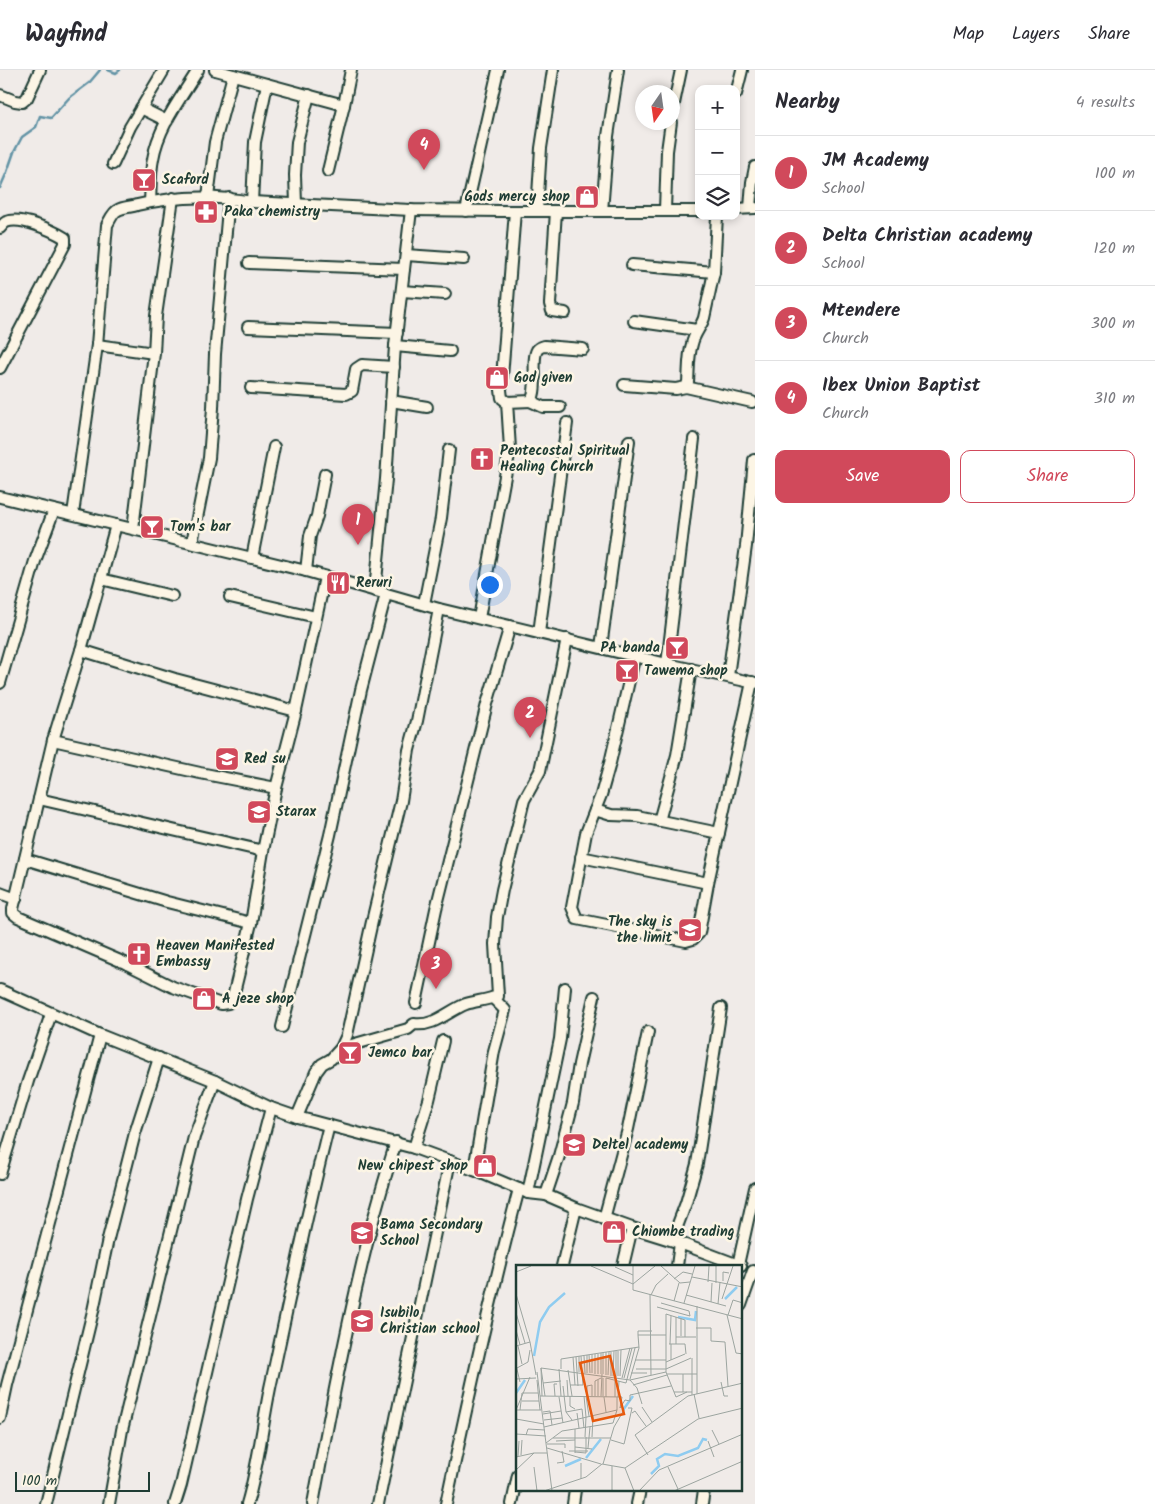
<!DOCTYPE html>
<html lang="en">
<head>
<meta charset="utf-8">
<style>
	:root { --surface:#fff; --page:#f2f2f3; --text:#2b2b33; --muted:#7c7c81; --line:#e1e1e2; --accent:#d1495b }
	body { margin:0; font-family:Kalam,sans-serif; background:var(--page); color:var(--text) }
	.controls { position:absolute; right:15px; top:15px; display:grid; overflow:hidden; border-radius:10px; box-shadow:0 2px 8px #0003 }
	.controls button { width:45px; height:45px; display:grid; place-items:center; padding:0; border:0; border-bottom:1px solid var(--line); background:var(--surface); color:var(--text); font:25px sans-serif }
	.compass { position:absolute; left:635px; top:15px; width:45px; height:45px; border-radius:50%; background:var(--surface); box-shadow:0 2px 8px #0003; rotate:193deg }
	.scale { position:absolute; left:15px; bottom:12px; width:135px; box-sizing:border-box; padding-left:5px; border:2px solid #1f3d34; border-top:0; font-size:14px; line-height:18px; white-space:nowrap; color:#1f3d34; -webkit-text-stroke:4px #fcf5e5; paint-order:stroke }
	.you { position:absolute; left:489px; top:514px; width:18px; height:18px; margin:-12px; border:4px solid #fff; border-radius:50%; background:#1a73e8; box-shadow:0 0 0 8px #1a73e833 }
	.badge { display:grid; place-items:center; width:32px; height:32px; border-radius:50%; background:var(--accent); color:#fff; font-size:16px; font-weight:700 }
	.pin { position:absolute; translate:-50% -41px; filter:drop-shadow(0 1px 2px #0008) }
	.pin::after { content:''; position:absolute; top:26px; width:18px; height:15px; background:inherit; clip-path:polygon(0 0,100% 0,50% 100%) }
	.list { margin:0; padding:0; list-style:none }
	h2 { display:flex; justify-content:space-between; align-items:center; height:65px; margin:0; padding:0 20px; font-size:21px }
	h2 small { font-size:16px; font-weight:400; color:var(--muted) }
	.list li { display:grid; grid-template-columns:32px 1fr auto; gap:15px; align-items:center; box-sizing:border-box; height:75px; padding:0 20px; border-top:1px solid var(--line) }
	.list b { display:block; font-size:19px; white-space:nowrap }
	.list p { margin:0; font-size:16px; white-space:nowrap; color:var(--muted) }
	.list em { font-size:16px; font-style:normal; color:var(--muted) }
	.actions { display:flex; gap:10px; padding:15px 20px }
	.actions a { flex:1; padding:11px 0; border:1px solid var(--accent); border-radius:10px; text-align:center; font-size:18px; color:var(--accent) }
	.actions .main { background:var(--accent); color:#fff }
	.icon { flex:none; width:28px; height:28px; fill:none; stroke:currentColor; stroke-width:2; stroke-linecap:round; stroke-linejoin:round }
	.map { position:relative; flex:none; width:755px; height:1434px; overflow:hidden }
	header { display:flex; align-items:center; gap:30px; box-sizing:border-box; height:70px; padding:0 25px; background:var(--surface); border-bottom:1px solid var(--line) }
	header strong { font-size:24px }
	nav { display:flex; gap:28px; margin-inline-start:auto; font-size:18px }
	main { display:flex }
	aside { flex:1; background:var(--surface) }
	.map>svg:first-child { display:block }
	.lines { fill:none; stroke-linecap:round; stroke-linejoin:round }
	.stream { stroke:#6293a5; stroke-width:2.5 }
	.minor-casing { stroke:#1f3d34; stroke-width:14 }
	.minor { stroke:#fcf5e5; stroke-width:10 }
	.labels { text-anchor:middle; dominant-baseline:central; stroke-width:5; stroke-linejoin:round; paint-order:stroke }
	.poi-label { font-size:14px; font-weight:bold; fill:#1f3d34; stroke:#fcf5e5; text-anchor:start }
	.inset-river { fill:none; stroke:#8fccf0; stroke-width:2.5 }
	.inset-road { fill:none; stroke:#9ca5a0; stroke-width:1 }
	.view { fill:#e8590c; fill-opacity:0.15; stroke:#e8590c; stroke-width:2.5 }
	.inset-edge { fill:none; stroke:#1f3d34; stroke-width:2.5 }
</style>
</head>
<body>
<header>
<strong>Wayfind</strong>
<nav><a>Map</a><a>Layers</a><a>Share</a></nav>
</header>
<main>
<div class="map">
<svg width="755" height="1434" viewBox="0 0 755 1434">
	<rect width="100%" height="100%" fill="#f0ebe8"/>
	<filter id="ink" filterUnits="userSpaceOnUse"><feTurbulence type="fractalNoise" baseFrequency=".02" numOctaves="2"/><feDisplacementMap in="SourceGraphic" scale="10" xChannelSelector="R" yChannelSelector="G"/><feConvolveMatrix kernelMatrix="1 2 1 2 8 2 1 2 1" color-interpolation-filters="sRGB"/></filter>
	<g filter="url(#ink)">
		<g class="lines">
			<!-- stream -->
			<g class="stream">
				<path d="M 108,0 L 116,3 L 120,0"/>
				<path d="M 0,118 L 7,102 L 14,82 L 22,67 L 36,57 L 40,46 L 51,48 L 69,28 L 89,13 L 100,0"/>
			</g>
			<defs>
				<g id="minor">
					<path d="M 215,0 L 344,35 L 351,0"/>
					<path d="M 736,24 L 742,0"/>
					<path d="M 0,25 L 15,31 L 22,32 L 27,28 L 40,0"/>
					<path d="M 141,38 L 167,51"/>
					<path d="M 672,43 L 681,0"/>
					<path d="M 113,94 L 130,57 L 164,0"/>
					<path d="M 328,101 L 344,35"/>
					<path d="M 208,127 L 215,72 L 233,5"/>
					<path d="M 150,132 C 151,118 150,103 153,89 C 158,57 181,28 198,0"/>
					<path d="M 252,132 L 255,72 L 267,14"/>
					<path d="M 296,134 L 295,105 L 297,72 L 309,25"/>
					<path d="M 750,138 L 752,112 L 755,97"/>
					<path d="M 736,139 L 755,138"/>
					<path d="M 665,140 L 667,81 L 671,52"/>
					<path d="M 466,141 L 498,0"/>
					<path d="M 515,141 L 501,320 L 502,328 L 507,332 L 531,331 C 539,319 531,290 537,280 C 539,277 541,277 544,276 L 583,279"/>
					<path d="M 537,141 L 541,78 L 553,0"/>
					<path d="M 556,141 L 550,234 L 552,241 L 565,243"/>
					<path d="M 602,141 L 608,66 L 618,0"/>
					<path d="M 0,158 C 2,156 4,153 6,152 C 20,146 52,160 65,168 L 65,174 L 0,298"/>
					<path d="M 406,185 L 464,189"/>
					<path d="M 249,193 L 404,199"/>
					<path d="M 632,195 L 714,202"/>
					<path d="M 402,221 L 445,224"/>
					<path d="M 634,251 L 697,260"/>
					<path d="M 248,257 L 397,263"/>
					<path d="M 97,275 L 154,283"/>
					<path d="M 395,276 L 450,281"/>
					<path d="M 624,315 L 676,319 L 686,317 L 688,312 C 689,300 688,286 692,274 C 694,264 701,257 704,248 L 714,202 L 717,146"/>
					<path d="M 686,317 L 752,332"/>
					<path d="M 251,318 L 346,324 L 352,321 L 356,299 L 362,295 L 394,297"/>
					<path d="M 391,331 L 427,337"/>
					<path d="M 530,331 L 543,337 L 560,337"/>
					<path d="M 0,427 L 306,501 L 439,539 L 667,594 L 755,613"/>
					<path d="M 73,444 L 97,275 L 107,155 C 110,150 113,142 118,140 C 123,137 131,137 137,135 C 175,126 213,125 252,132 L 411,140 L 501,141 L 699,141"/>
					<path d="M 116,455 L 81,580 L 53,670 L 13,839 L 13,843 L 18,847 L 125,893 L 173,917 L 221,934 L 228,933 L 233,927 L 251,853 L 263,781 L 276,718 L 296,641 L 325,507"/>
					<path d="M 133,459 L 154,283 L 156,246 L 173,128"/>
					<path d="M 192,473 L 209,388 L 213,338 L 215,284 L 229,128"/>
					<path d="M 252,488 L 274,377"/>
					<path d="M 306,501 L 310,466 L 317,446 L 325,404"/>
					<path d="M 101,509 L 172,526"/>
					<path d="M 375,521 L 386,409 L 395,276 L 411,140"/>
					<path d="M 230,527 L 316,547"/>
					<path d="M 424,534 L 441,448 L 449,380"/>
					<path d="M 479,548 L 510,379 L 507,332"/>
					<path d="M 539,563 L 567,353"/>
					<path d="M 601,577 L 629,371"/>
					<path d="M 81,580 L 175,609 L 296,641"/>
					<path d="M 635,585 L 610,693 L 601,725 L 586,763 L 572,837 L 577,849 L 686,871 L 693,869 L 699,863 L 708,813 L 752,612"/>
					<path d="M 667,594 L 694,369"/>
					<path d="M 728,606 L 746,476 L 754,390"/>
					<path d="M 0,613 L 35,491 L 54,440"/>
					<path d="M 53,670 L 200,703 L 276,718"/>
					<path d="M 39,729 L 263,781"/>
					<path d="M 595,740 L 611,745 L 637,746 L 719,763"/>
					<path d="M 659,751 L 677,685 L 691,599"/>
					<path d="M 581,787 L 708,813"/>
					<path d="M 25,789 L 167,832 L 251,853"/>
					<path d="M 0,823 L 16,829"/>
					<path d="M 0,920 L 100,965 L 215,1011 L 271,1038 L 297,1047 L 414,1078 L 474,1100 L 528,1123 L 546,1125 L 576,1138 L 632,1158 L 680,1173 L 741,1196"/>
					<path d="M 416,933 L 436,839 L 487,634 L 510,556"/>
					<path d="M 282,957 L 330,765 L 361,620 L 386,524"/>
					<path d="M 341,978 L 408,959 L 414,954 C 434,957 448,941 466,934 C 476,931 487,930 498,926 L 495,874 L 497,847 L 502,820 L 524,730 L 540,701 L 567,569"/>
					<path d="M 297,1047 L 316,1002 L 322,994 L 331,989 L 341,978 L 347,965 L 373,847 L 401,731 L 409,680 L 417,651 L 439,539"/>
					<path d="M 414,1078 L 429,1030 L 443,971"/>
					<path d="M 474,1100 L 494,981 L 505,940 L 493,928"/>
					<path d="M 0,1104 L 28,1011 L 51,944"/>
					<path d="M 528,1123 L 560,969 L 565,918"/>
					<path d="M 546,1125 L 559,1086 L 573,1033 L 579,994 L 594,927"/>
					<path d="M 604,1149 L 628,1059 L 648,962"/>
					<path d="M 672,1170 L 686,1133 L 697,1094 L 721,938"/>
					<path d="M 738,1195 L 755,1118"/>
					<path d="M 562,1196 L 576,1138"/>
					<path d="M 623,1196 L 632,1158"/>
					<path d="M 677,1196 L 680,1173"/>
					<path d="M 741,1235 L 753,1201"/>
					<path d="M 0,1348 L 7,1315 L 100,965"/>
					<path d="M 46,1434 L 93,1241 L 108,1169 L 135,1063 L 159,988"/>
					<path d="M 109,1434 L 122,1360 L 194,1067 L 215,1011"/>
					<path d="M 175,1434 L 181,1415 L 247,1129 L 271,1038"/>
					<path d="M 247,1434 C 258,1397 262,1357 270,1318 C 289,1230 307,1142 329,1055"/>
					<path d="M 313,1434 C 327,1358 341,1282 359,1207 C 369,1162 382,1117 396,1072"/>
					<path d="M 378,1434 L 450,1091"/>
					<path d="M 446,1434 C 468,1329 491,1224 519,1119"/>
					<path d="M 512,1434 L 518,1405"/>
					<path d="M 573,1434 L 575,1420"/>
					<path d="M 637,1434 L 640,1420"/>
					<path d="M 702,1434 L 704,1420"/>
				</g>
			</defs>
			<!-- minor casing -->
			<use href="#minor" class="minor-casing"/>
			<!-- minor -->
			<use href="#minor" class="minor"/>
		</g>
	</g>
	<!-- icons -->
	<defs>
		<symbol id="bar-square" viewBox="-11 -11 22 22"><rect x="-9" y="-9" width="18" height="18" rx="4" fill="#d1495b" stroke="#fcf5e5"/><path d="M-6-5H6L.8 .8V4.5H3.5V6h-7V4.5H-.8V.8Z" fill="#fff"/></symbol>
		<symbol id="shop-square" viewBox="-11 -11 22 22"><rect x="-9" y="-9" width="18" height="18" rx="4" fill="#d1495b" stroke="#fcf5e5"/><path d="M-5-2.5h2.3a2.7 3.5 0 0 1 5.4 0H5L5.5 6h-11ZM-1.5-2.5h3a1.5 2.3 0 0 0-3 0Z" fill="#fff"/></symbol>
		<symbol id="pharmacy-square" viewBox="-11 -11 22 22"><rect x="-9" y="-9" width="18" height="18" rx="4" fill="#d1495b" stroke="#fcf5e5"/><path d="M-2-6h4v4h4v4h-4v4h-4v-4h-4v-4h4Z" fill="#fff"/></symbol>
		<symbol id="church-square" viewBox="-11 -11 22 22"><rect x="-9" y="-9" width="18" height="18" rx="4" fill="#d1495b" stroke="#fcf5e5"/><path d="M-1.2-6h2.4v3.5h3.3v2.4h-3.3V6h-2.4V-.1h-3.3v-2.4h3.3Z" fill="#fff"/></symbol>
		<symbol id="restaurant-square" viewBox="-11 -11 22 22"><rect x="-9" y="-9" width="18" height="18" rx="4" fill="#d1495b" stroke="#fcf5e5"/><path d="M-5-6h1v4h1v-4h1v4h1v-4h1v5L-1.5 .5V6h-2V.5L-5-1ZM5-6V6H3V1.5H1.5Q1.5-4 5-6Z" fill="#fff"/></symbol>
		<symbol id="school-square" viewBox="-11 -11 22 22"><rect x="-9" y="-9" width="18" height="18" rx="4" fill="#d1495b" stroke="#fcf5e5"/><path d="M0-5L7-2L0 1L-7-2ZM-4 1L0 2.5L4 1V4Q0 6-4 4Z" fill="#fff"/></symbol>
	</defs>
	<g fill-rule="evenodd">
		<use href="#bar-square" x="130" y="96" width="28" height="28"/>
		<use href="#shop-square" x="573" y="113" width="28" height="28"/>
		<use href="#pharmacy-square" x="192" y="128" width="28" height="28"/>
		<use href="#shop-square" x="483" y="294" width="28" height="28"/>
		<use href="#church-square" x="468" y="375" width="28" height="28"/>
		<use href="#bar-square" x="138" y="443" width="28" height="28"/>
		<use href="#restaurant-square" x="324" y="499" width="28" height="28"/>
		<use href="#bar-square" x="663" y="564" width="28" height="28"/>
		<use href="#bar-square" x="613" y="587" width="28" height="28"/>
		<use href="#school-square" x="213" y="675" width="28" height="28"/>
		<use href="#school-square" x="245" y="728" width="28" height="28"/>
		<use href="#school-square" x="676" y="846" width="28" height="28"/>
		<use href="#church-square" x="125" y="870" width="28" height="28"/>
		<use href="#shop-square" x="190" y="915" width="28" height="28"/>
		<use href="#bar-square" x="336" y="969" width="28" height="28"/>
		<use href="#school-square" x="560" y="1061" width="28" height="28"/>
		<use href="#shop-square" x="471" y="1082" width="28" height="28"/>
		<use href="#shop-square" x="600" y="1148" width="28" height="28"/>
		<use href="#school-square" x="348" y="1149" width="28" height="28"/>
		<use href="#school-square" x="348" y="1237" width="28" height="28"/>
	</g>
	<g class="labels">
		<!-- poi labels -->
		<g class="poi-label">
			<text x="162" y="110">Scaford</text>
			<text x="570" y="127" text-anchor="end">Gods mercy shop</text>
			<text x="224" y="142">Paka chemistry</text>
			<text x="514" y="308">God given</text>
			<text x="500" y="381">Pentecostal Spiritual<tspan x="500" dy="16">Healing Church</tspan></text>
			<text x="170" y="457">Tom's bar</text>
			<text x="356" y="513">Reruri</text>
			<text x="660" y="578" text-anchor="end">PA banda</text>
			<text x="644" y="601">Tawema shop</text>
			<text x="244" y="689">Red su</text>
			<text x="276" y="742">Starax</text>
			<text x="672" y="852" text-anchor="end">The sky is<tspan x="672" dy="16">the limit</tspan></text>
			<text x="156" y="876">Heaven Manifested<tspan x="156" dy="16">Embassy</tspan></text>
			<text x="222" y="929">A jeze shop</text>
			<text x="368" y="983">Jemco bar</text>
			<text x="592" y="1075">Deltel academy</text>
			<text x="468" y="1096" text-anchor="end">New chipest shop</text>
			<text x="380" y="1155">Bama Secondary<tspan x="380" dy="16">School</tspan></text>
			<text x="632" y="1162">Chiombe trading</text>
			<text x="380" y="1243">Isubilo<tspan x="380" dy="16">Christian school</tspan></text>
		</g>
	</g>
	<!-- overview -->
	<g transform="translate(516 1195)">
		<rect width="226" height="226" fill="#f0ebe8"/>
		<path class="inset-river" d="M 209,34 L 221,22M 162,52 L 179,55 L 180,46M 18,91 L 24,57 L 33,42 L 49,28M 0,128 L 9,115M 107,145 L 117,131M 70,193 L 85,174M 49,201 L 65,194M 135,209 L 143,201 L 141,194 L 149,189 L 162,191 L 182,183 L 187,174 L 191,175"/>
		<path class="inset-road" d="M 75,1 L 117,19 L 117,25 L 227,54M 145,1 L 164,18 L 174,17M 200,1 L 200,18M 99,2 L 117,10M 0,7 L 15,1M 176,12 L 227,22M 158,14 L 167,7 L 176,9M 207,16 L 207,7 L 213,8M 192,17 L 193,1M 117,19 L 139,1M 117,19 L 117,1M 0,29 L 14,77 L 0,81M 134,29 L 135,110M 135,30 L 140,20 L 152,9M 170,30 L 210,41M 206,34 L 217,1M 158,36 L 163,18M 195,37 L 196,18M 168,38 L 179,1M 202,39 L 204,17M 181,41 L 181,129M 141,42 L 174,51 L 173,46 L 145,38M 0,48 L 9,78M 211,50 L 220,88 L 227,89M 212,50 L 217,35 L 227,38M 160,52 L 160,79M 165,53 L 165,71M 180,63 L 195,63 L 195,76 L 209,77 L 212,121M 0,65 L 4,80M 122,70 L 122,66 L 136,66M 160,72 L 180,72M 169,72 L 169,55 L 150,49 L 150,107 L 160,132 L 171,127M 14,77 L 20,110M 153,79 L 169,79 L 170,89M 154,79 L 155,51M 155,79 L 155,95M 2,81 L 6,99M 76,89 L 76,108M 79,89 L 79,109M 82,89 L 82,109M 71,90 L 71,108M 73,90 L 74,108M 63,91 L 63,107M 65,91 L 66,107M 68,91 L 69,108M 57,92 L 59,120M 60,92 L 62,121M 176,93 L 176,130M 119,95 L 150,95M 150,97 L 169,89M 0,100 L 4,117M 1,103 L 12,97 L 14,85M 25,103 L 114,115 L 150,107M 25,103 L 26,131M 25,103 L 29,131M 43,104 L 45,131M 45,104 L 45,94 L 123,82M 120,104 L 150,104M 150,104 L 175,93M 52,105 L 56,131M 21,107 L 36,226M 115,108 L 131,108M 85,109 L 85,88M 87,109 L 87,88M 151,109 L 181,109M 167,109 L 167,127M 90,110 L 90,87M 92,110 L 93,87M 95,111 L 95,87M 97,111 L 98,86M 102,111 L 102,86M 104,111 L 105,85M 100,112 L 100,86M 106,113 L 114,83M 108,113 L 116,83M 0,114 L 20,113M 114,114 L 123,83 L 122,70 L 150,70M 21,115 L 23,136M 51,115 L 52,131M 114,115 L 121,123 L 126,139M 205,117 L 208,131 L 212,131M 27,118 L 45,116M 54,120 L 67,120 L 66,108M 117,120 L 151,110M 47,121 L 50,147M 158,127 L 176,127M 6,128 L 22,128M 178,129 L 183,153M 24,131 L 106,132 L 104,143M 39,131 L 38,119 L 41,119M 54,131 L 54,141 L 59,144M 68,131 L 70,152M 70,131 L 73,151M 71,131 L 71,121 L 76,120 L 76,131M 79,131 L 79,116 L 85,113M 82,131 L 82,115M 85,131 L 86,109M 87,131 L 87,113M 43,132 L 47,158M 88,132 L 90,147M 90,132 L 90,113 L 110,118 L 119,83M 99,132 L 99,116M 102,132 L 103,116M 6,136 L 23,136 L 24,145M 126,142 L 136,157M 104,143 L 109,135 L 114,136 L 114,130 L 155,121M 0,145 L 14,112M 0,145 L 25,145M 4,145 L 6,128M 27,147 L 34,146 L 36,160M 61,148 L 63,163M 116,148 L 119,146 L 130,161M 27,149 L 45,146M 0,154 L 28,159M 28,155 L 46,153M 56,155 L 50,147 L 66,144 L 68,163M 28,162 L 101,145 L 101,132M 196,165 L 203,179M 0,169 L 30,171M 10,170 L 12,164 L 29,165M 69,172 L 70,152M 76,172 L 77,151M 37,173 L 95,173M 95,175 L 108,179 L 109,175M 109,175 L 116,143 L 112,143M 40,176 L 59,175M 192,176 L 198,192M 30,178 L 46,166 L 97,158 L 101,145M 31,179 L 49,179 L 49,183M 59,182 L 76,184M 31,183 L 85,199M 72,183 L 74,162M 53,186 L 72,186M 59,187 L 70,188 L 70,172M 59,188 L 59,164M 5,190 L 6,175M 132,190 L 119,170 L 172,131 L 227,118M 0,192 L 18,188M 2,192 L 3,176M 41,198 L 48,197 L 46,186M 87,199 L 98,162 L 108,145M 18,202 L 21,226M 152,202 L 162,224M 109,203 L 118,226M 0,205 L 18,188 L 31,188M 65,214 L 65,198M 28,226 L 70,212 L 86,199 L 109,203 L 182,154 L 227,143M 96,226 L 96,201M 123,226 L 143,205 L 227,169M 158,226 L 227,196"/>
		<path class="view" d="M 94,91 L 108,149 L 77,156 L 64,98 Z"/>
		<rect width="226" height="226" class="inset-edge"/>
	</g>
</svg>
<div class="controls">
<button>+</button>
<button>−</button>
<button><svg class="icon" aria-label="layers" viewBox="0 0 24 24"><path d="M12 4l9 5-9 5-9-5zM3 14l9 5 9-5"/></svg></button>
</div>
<svg class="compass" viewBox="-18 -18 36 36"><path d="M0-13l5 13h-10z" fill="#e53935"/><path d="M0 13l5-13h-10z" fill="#7c7c81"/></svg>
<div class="scale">100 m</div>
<div class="you"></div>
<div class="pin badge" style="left:358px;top:475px">1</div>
<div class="pin badge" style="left:530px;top:668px">2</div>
<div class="pin badge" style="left:436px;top:919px">3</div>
<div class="pin badge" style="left:424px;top:100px">4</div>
</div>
<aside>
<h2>Nearby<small>4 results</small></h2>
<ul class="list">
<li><span class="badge">1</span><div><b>JM Academy</b><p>School</p></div><em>100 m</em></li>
<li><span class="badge">2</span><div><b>Delta Christian academy</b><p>School</p></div><em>120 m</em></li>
<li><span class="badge">3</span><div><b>Mtendere</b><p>Church</p></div><em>300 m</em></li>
<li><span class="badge">4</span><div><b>Ibex Union Baptist</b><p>Church</p></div><em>310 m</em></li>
</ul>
<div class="actions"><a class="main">Save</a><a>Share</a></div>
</aside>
</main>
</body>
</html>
